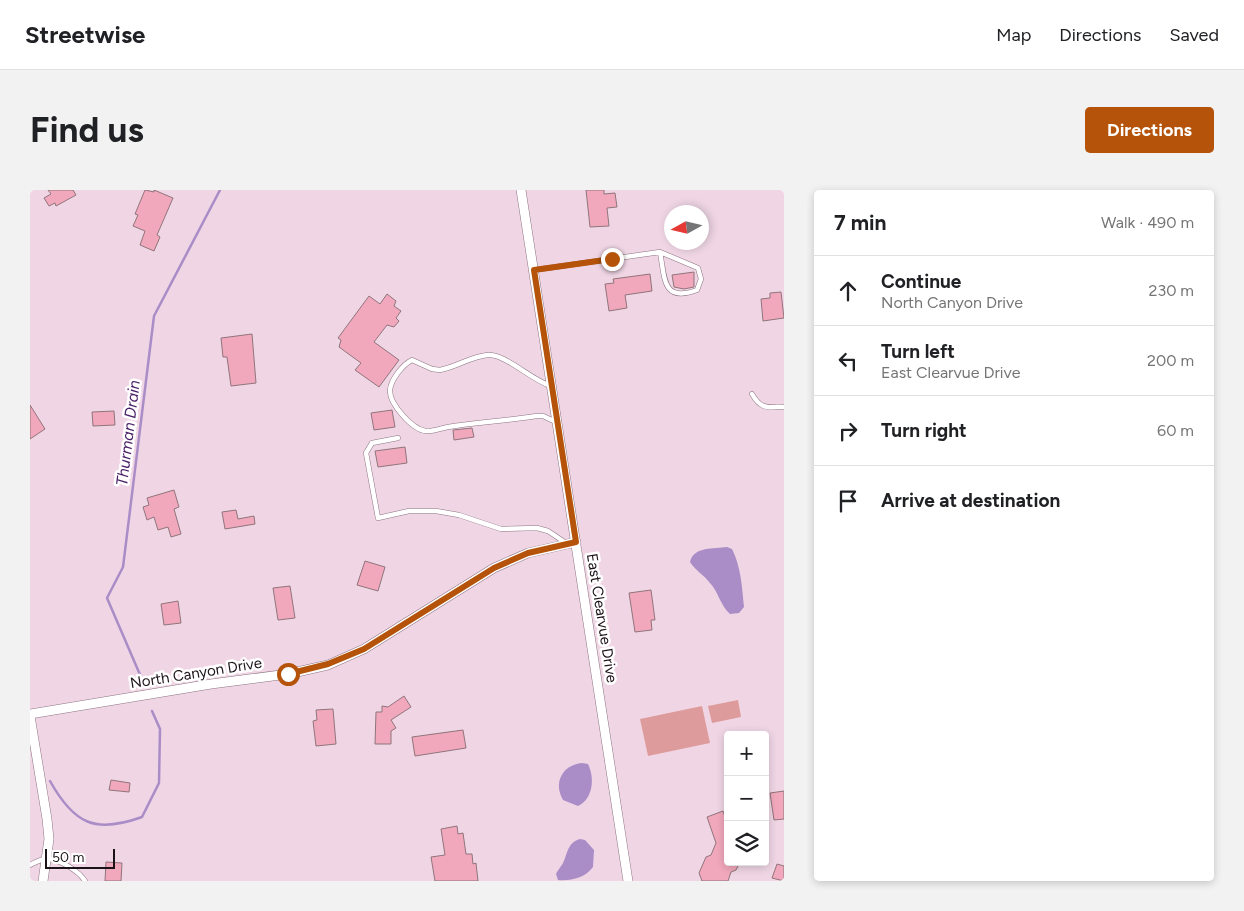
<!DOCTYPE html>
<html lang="en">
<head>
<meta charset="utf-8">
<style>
	:root { --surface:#fff; --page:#f2f2f2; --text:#202124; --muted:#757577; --line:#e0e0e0; --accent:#b45309 }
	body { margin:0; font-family:Figtree,sans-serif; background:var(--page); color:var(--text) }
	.controls { position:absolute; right:15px; bottom:15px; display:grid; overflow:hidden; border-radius:5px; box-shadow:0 2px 8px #0003 }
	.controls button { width:45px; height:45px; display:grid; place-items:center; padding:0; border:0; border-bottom:1px solid var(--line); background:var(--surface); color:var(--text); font:25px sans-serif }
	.compass { position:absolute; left:634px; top:15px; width:45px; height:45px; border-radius:50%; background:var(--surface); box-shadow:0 2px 8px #0003; rotate:262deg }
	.scale { position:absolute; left:15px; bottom:12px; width:70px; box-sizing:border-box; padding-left:5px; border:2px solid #1c1319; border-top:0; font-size:14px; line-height:18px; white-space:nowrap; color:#1c1319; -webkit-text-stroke:4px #fff; paint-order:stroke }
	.stop { position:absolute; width:15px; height:15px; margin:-11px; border:4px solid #b45309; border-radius:50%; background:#fff }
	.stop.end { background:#b45309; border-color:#fff; box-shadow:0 1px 5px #0008 }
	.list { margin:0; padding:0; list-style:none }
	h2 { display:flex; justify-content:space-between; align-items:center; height:65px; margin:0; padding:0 20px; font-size:21px }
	h2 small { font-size:16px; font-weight:400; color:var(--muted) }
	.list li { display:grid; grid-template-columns:32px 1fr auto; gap:15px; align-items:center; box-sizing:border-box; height:70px; padding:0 20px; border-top:1px solid var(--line) }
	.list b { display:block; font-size:19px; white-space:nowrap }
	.list p { margin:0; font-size:16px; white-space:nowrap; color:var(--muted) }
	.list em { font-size:16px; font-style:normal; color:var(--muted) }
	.icon { flex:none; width:28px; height:28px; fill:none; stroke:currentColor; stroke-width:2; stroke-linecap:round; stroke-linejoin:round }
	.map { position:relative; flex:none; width:754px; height:691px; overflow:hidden; border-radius:5px }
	header { display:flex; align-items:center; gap:30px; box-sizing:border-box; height:70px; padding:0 25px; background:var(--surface); border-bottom:1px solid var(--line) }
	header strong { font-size:24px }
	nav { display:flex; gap:28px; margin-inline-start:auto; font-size:18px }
	.intro { display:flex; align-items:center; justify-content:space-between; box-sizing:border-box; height:120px; padding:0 30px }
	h1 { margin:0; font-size:35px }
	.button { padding:12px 22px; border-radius:5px; background:var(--accent); color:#fff; font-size:18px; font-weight:700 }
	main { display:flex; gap:30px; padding:0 30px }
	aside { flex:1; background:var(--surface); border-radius:5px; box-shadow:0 2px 8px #0003 }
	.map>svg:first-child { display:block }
	.green { fill:#dd9c9b }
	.water { fill:#aa8cc7 }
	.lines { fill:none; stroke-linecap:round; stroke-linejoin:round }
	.stream { stroke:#aa8cc7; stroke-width:2.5 }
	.building { fill:#f2a8bc; stroke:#8f757b }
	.lane-casing { stroke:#8c7481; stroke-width:5.5 }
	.street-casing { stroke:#8c7481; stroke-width:10 }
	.lane { stroke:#fff; stroke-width:4.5 }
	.street { stroke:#fff; stroke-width:9 }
	.route { stroke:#b45309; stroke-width:6 }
	.labels { text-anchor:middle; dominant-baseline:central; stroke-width:5; stroke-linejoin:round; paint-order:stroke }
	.street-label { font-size:15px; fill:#1c1319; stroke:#fff }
	.water-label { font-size:16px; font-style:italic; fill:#471e65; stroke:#fff }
</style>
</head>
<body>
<header>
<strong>Streetwise</strong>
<nav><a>Map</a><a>Directions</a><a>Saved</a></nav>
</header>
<div class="intro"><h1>Find us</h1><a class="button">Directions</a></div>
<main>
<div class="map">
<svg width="754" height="691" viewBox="0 0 754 691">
	<rect width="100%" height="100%" fill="#f0d6e5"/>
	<!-- green -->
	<g class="green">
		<path d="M 708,510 L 711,527 L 682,533 L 678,516 Z"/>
		<path d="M 672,516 L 680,553 L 618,566 L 610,529 Z"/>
	</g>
	<!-- water -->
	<g class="water">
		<path d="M 697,357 L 702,359 C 711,377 712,397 714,417 L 709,423 L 700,424 C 690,415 689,403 680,393 C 674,385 666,381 660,372 C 664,356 684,359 697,357 Z"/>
		<path d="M 552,573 L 558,574 C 565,588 563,609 548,616 L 533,610 C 523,593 532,575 552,573 Z"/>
		<path d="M 550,649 L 555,650 L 564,660 L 563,677 C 555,688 541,691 528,690 L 526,684 C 528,680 530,678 533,673 C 538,663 537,653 550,649 Z"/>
	</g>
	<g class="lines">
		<!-- stream -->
		<g class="stream">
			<path d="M 114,494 L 77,408 L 93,377 L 124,126 L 190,0"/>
			<path d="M 20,591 C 44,634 65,644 112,627 L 129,593 L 130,539 L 122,521"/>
		</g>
	</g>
	<!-- building -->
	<g class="building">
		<path d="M 18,0 L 43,0 L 46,5 L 26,16 L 25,13 L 19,16 L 14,8 L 21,4 Z"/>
		<path d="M 115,0 L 124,2 L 124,0 L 143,8 L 127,45 L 130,47 L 124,61 L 110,55 L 115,41 L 103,36 L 108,25 L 105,24 Z"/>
		<path d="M 556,0 L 574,0 L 574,4 L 585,3 L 587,17 L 577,18 L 579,36 L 560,37 Z"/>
		<path d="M 664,82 L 664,97 L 654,99 L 644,97 L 642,85 Z"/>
		<path d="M 620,84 L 622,101 L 595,105 L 597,118 L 579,121 L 575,94 L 584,93 L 583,89 Z"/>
		<path d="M 751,102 L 754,128 L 733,131 L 731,109 L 740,108 L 740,103 Z"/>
		<path d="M 357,104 L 366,111 L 364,116 L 371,121 L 366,128 L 369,131 L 364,137 L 357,135 L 344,152 L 369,170 L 349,197 L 325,180 L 331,173 L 309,157 L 311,150 L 308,148 L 339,106 L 350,114 Z"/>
		<path d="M 222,144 L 226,193 L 201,196 L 197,167 L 193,167 L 191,148 Z"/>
		<path d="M 0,215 L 15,239 L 0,249 Z"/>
		<path d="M 362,220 L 365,237 L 344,240 L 341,223 Z"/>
		<path d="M 84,221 L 85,235 L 63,236 L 62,222 Z"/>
		<path d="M 442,238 L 444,247 L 424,250 L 423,240 Z"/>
		<path d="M 375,257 L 377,273 L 348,277 L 345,261 Z"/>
		<path d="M 144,300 L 149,317 L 144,319 L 151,344 L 141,347 L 138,337 L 128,340 L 124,327 L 117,330 L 113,317 L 119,315 L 117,308 Z"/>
		<path d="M 206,320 L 208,329 L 224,326 L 225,334 L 195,339 L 192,322 Z"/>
		<path d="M 335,371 L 355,377 L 348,401 L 327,395 Z"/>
		<path d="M 260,396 L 265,428 L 248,430 L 243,398 Z"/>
		<path d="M 621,400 L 625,430 L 621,430 L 622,440 L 605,442 L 599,403 Z"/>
		<path d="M 148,411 L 151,433 L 134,435 L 131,414 Z"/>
		<path d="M 374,506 L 381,517 L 361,530 L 366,538 L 361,541 L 361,554 L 345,554 L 346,522 L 352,522 L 352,516 L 358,517 Z"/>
		<path d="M 303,519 L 306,554 L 286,556 L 283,531 L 287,530 L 286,520 Z"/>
		<path d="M 433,540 L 436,558 L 385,566 L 382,547 Z"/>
		<path d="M 81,590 L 100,593 L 99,602 L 79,600 Z"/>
		<path d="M 754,601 L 754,629 L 744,630 L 740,603 Z"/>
		<path d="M 693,621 L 698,635 L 698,672 L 710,672 L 706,680 L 701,682 L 698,691 L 672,691 L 669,683 L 676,667 L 681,665 L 686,653 L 677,627 Z"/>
		<path d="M 427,636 L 428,644 L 433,643 L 436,664 L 442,664 L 443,674 L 446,673 L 448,691 L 405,691 L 401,667 L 415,665 L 411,639 Z"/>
		<path d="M 76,672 L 92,673 L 91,691 L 75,691 Z"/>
		<path d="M 747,674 L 754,676 L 754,691 L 742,688 Z"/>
	</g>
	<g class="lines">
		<defs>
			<g id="lane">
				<path d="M 504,80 L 630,62 L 668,78 L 671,89 L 667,100 C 632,113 635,88 630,62"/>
				<path d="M 521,196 C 501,190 476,164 458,165 C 442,166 426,177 410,180 L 402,179 L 382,170 C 372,175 361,190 360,200 C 359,214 383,240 396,241 C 403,242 411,238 418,237 C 447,232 477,231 506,226 L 513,226 L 526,232"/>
				<path d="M 722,204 C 731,220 738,217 754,217"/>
				<path d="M 368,248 L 342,253 L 336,263 L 348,328 L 379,321 L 406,321 L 429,325 L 471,339 L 507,338 L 518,341 L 536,353"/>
				<path d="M 0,675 C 4,673 11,669 16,669 C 28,668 49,681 55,691"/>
			</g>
			<g id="street">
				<path d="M 491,0 L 598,691"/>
				<path d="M 0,524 L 181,494 L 258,484 L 298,475 L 334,459 L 464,378 L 498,363 L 546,352"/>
				<path d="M 0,526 L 17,629 L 19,649 L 13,691"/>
			</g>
		</defs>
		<!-- lane casing -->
		<use href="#lane" class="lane-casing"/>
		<!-- street casing -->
		<use href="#street" class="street-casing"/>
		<!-- lane -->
		<use href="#lane" class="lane"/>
		<!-- street -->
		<use href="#street" class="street"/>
	</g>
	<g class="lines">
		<!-- route -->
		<path class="route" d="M 258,484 L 298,474 L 334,459 L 464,378 L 498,363 L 546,352 L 504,80 L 582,69"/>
	</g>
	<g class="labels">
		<!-- street labels -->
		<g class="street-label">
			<text transform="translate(572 428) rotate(81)">East Clearvue Drive</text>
			<text transform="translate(166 483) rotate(-9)">North Canyon Drive</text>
		</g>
		<!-- water labels -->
		<g class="water-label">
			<text transform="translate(98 243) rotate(-83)">Thurman Drain</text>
		</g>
	</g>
</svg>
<div class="controls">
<button>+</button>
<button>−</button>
<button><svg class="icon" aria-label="layers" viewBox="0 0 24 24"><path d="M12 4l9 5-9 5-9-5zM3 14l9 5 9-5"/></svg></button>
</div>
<svg class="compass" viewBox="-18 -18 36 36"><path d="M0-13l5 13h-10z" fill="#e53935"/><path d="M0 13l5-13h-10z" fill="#757577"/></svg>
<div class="scale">50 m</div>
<div class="stop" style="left:258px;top:484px"></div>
<div class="stop end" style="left:582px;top:69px"></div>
</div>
<aside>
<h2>7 min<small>Walk · 490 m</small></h2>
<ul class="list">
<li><svg class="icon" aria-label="ahead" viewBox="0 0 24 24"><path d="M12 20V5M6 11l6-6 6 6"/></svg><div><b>Continue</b><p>North Canyon Drive</p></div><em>230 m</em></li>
<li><svg class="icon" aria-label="left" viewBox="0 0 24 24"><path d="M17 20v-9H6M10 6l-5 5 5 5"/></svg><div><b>Turn left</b><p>East Clearvue Drive</p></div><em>200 m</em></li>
<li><svg class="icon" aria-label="right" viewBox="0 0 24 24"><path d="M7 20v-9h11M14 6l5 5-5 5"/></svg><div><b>Turn right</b></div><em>60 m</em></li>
<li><svg class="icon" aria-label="arrive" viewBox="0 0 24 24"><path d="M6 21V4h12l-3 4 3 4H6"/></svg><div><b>Arrive at destination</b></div></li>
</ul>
</aside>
</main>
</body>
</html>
